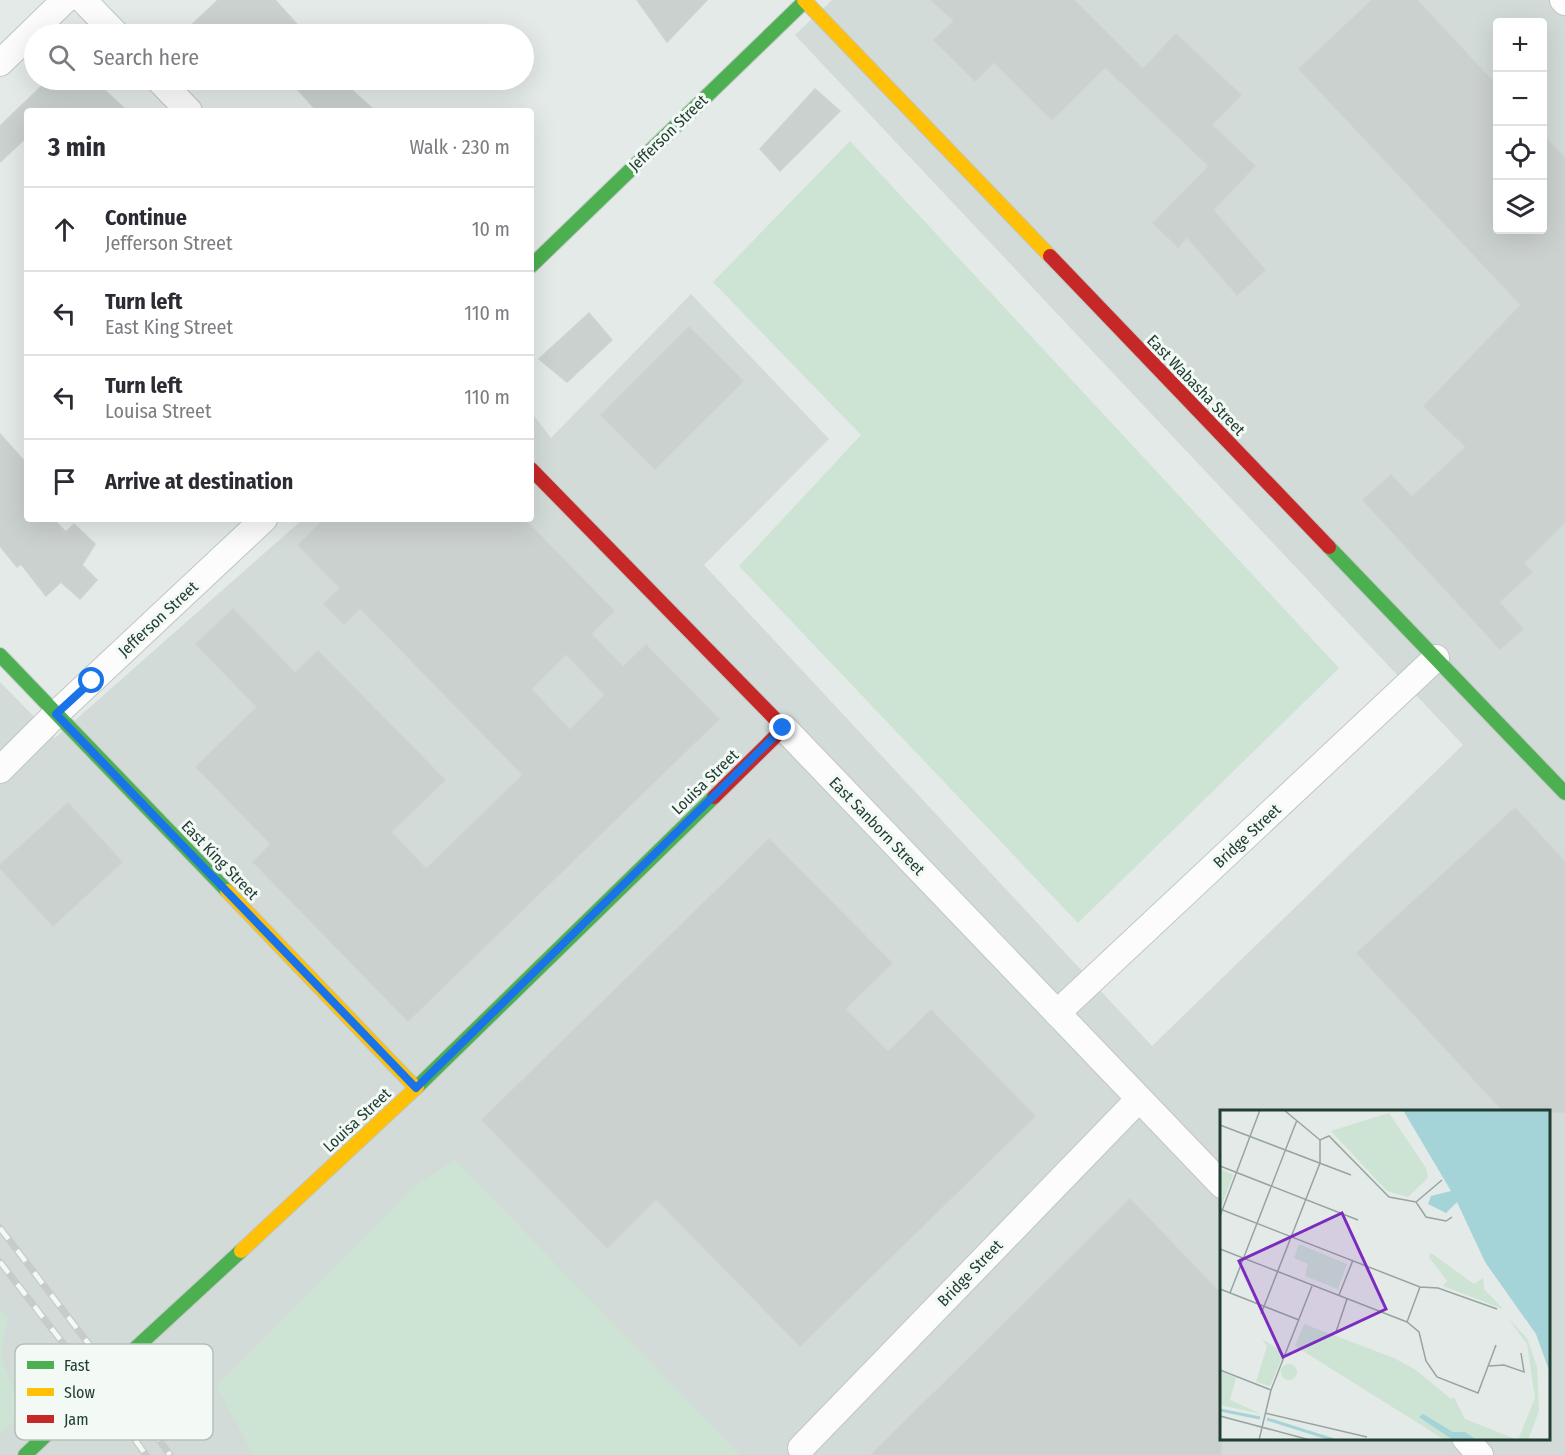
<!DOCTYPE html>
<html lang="en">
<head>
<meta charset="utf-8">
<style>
	:root { --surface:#fff; --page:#f2f2f3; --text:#2b2b33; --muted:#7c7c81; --line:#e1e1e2 }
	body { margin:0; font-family:"Fira Sans Condensed",sans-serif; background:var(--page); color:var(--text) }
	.controls { position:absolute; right:18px; top:18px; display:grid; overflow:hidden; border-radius:6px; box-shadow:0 6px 24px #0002 }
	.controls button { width:54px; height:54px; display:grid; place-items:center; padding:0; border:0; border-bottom:2px solid var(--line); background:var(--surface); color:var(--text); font:30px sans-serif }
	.stop { position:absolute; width:18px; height:18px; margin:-14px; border:4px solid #1a73e8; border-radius:50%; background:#fff }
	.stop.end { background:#1a73e8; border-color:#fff; box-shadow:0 2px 6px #0008 }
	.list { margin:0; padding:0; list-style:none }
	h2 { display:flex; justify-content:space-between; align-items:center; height:78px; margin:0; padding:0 24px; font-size:26px }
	h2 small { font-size:20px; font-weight:400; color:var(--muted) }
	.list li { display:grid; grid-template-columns:39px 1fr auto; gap:18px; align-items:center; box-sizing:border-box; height:84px; padding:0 24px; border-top:2px solid var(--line) }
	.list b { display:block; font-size:22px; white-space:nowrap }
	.list p { margin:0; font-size:20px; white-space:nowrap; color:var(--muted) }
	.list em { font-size:20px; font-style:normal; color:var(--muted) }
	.icon { flex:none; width:33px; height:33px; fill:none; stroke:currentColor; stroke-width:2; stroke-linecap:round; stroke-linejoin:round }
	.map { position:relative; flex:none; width:1565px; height:1455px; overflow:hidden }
	.search { position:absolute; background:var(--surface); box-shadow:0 6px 24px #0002; left:24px; top:24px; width:510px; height:66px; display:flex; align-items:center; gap:15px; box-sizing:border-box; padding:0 21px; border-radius:33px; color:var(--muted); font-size:22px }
	.panel { position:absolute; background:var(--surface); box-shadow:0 6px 24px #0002; left:24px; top:108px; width:510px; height:414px; border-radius:6px }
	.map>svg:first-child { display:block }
	.built { fill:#d2dbd7; fill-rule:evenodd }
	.green { fill:#cde3d3 }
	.building { fill:#cbd1ce; stroke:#cdd3d0; stroke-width:1.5; fill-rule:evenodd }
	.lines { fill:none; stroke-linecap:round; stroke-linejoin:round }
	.street-casing { stroke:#c1c7c4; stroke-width:28 }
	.fast-casing { stroke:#c0c7c4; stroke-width:16 }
	.slow-casing { stroke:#c0c7c4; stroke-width:16 }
	.jam-casing { stroke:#c0c7c4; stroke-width:16 }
	.street { stroke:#fbfcfb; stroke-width:26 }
	.fast { stroke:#4caf50; stroke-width:14 }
	.slow { stroke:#ffc107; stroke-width:14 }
	.jam { stroke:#c62828; stroke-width:14 }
	.rail-casing { stroke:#c7cbc9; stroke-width:7 }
	.rail { stroke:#f3f9f5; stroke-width:4.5; stroke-dasharray:14; stroke-linecap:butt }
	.route { stroke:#1a73e8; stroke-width:8 }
	.labels { text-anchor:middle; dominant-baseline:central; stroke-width:6; stroke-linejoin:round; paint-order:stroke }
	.street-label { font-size:16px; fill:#223e34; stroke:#f3f9f5 }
	.inset-river { fill:none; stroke:#a4d4d8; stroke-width:3 }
	.inset-road { fill:none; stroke:#96a59f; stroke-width:1.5 }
	.view { fill:#7b2cbf; fill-opacity:0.15; stroke:#7b2cbf; stroke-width:3 }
	.inset-edge { fill:none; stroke:#223e34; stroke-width:3 }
	.key { fill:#f3f9f5; stroke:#b4c1bb; stroke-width:1.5 }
	.key-label { font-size:16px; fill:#223e34 }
</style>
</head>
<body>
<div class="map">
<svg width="1565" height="1455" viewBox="0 0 1565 1455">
	<rect width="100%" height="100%" fill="#e4eae7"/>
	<!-- built -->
	<path class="built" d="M 832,0 L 1565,0 L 1565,1455 L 0,1455 L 0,682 L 55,738 L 303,519 L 531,519 L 531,412 L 551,438 L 691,294 L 829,439 L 704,565 L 1152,1046 L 1463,745 L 795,35 ZM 1498,22 L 1542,22 L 1542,230 L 1498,230 ZM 1222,1112 L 1548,1112 L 1548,1438 L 1222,1438 Z"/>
	<!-- green -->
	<g class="green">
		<path d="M 850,141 L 1339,668 L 1078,923 L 739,566 L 861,435 L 713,282 Z"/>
		<path d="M 455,1160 L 740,1455 L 253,1455 L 217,1386 L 417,1184 Z"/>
		<path d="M 0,1308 L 8,1318 L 1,1356 L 22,1413 L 0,1435 Z"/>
	</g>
	<!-- building -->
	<g class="building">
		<path d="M 218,0 L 275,0 L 304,32 L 306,30 L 310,34 L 182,34 Z"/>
		<path d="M 637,0 L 707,0 L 667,42 Z"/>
		<path d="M 931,0 L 1074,0 L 1143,69 L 1176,34 L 1241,95 L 1212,125 L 1255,166 L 1213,210 L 1265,270 L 1237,295 L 1187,237 L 1178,247 L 1153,223 L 1209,166 L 1105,67 L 1052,120 L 994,62 L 975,81 L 934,40 L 954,21 Z"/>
		<path d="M 1372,0 L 1417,0 L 1497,86 L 1497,230 L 1542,230 L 1542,134 L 1565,158 L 1565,522 L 1524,563 L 1532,572 L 1499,602 L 1523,629 L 1500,649 L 1363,500 L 1391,475 L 1412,497 L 1466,447 L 1424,406 L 1521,305 L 1299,69 Z"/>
		<path d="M 48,80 L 94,80 L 127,111 L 27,111 L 27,137 L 0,162 L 0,126 Z"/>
		<path d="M 289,80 L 341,80 L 375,111 L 317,111 Z"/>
		<path d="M 815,89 L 840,111 L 780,171 L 760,149 Z"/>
		<path d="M 589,313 L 612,340 L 567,382 L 539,359 Z"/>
		<path d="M 689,327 L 743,381 L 655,469 L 601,415 Z"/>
		<path d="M 0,434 L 27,464 L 27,519 L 53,519 L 66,532 L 74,524 L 95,544 L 82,565 L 97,580 L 80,599 L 61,582 L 46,596 L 21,564 L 17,567 L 0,546 Z"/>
		<path d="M 325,519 L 524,519 L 614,611 L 591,634 L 623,667 L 646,645 L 719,719 L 408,1021 L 253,862 L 271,844 L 196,767 L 257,707 L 196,644 L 233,609 L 295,673 L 318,651 L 445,780 L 391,832 L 426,869 L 523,775 L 360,608 L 344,624 L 324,604 L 340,588 L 298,545 ZM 566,654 L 605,695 L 570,730 L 531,689 Z"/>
		<path d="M 68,803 L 122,862 L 53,926 L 0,868 L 0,865 Z"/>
		<path d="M 1515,808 L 1565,862 L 1565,1112 L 1504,1112 L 1357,953 Z"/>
		<path d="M 769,839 L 892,963 L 845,1009 L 888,1052 L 931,1010 L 1035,1116 L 800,1346 L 656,1199 L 607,1248 L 482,1120 Z"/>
		<path d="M 1130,1199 L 1221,1294 L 1221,1455 L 871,1455 Z"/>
	</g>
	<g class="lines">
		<defs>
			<g id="street">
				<path d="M 83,0 L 116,34"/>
				<path d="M 1563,0 L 1565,2"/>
				<path d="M 0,63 L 65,0"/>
				<path d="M 159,80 L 189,111"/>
				<path d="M 784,728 L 1222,1185"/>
				<path d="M 0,770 L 56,714 L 264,519"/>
				<path d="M 1057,1013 L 1436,658"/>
				<path d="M 1465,1438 L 1480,1455"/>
				<path d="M 801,1448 L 1139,1099"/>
			</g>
			<g id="fast">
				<path d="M 531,266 L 806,0"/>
				<path d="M 1329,547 L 1565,793"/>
				<path d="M 0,655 L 227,891"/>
				<path d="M 417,1087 L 714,797"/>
				<path d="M 25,1455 L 97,1387 L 126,1357 L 241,1251"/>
			</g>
			<g id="slow">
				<path d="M 804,0 L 1050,256"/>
				<path d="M 227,891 L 416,1088"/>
				<path d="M 241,1251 L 417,1087"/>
			</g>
			<g id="jam">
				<path d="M 1050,256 L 1329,547"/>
				<path d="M 531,469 L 784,728 L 714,797"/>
			</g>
		</defs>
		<!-- street casing -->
		<use href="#street" class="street-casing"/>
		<!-- fast casing -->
		<use href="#fast" class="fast-casing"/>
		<!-- slow casing -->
		<use href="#slow" class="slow-casing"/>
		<!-- jam casing -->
		<use href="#jam" class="jam-casing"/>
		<!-- street -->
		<use href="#street" class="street"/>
		<!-- fast -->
		<use href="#fast" class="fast"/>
		<!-- slow -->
		<use href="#slow" class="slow"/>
		<!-- jam -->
		<use href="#jam" class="jam"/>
		<defs>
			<g id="rail">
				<path d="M 0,1228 L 111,1373 L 170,1455"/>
				<path d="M 0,1262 L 97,1387 L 146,1455"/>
			</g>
		</defs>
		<!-- rail casing -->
		<use href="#rail" class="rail-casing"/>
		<!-- rail -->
		<use href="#rail" class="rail"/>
	</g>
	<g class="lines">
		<!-- route -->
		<path class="route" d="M 92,681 L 56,714 L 416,1088 L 783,728"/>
	</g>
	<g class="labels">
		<!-- street labels -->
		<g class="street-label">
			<text transform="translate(668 133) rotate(-44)">Jefferson Street</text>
			<text transform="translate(1196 385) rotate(46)">East Wabasha Street</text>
			<text transform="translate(158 619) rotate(-43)">Jefferson Street</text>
			<text transform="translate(705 782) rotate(-44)">Louisa Street</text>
			<text transform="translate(877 826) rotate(46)">East Sanborn Street</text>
			<text transform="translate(1247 836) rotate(-43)">Bridge Street</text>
			<text transform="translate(220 860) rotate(46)">East King Street</text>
			<text transform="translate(357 1120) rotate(-43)">Louisa Street</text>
			<text transform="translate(970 1273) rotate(-46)">Bridge Street</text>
		</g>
	</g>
	<!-- overview -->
	<g transform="translate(1220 1110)">
		<rect width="330" height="330" fill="#e4eae7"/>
		<path d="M 169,3 L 206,58 L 208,68 L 188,87 L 167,81 L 111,21 ZM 0,59 L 13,65 L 1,97 L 0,96 ZM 79,134 L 127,154 L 118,179 L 85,166 L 88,154 L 74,148 ZM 211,143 L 254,174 L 263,168 L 264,179 L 283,199 L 223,176 L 227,171 L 209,147 ZM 288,208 L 307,228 L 317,257 L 319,301 L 308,330 L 225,330 L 75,236 L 84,214 L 174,248 L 196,260 L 231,289 L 234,287 L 245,309 L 298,330 L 315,288 L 307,234 ZM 42,229 L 64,243 L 50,276 L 36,272 L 47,236 ZM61 262a8 8 0 1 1 16 0a8 8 0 1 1-16 0ZM 2,262 L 16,268 L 10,290 L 41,304 L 0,295 Z" fill="#cde3d3"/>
		<path d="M 183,0 L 330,0 L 330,263 L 316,224 L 265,152 L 237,92 L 226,103 L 208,94 L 211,86 L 231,81 ZM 203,304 L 233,322 L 245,322 L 257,330 L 233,330 L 199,307 Z" fill="#a4d4d8"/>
		<path class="inset-river" d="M 0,300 L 40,308M 47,309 L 114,330"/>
		<path class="inset-road" d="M 64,0 L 100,30 L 109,26 L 169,87 L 196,92 L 222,70M 0,15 L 131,65M 0,56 L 138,110M 196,92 L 206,107 L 226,111 L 232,107M 0,99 L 200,177 L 218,178 L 277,199M 0,106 L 40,0M 0,139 L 187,212 L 199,222 L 206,251 L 217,267 L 258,283 L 276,235M 0,179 L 79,210M 10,183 L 77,10M 119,185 L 133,150M 41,204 L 100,53 L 100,30M 187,212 L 200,177M 116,222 L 127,189M 269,256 L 284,255 L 304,262 L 301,243M 0,260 L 51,280M 45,303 L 147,327M 0,306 L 90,330M 39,330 L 51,280 L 92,176"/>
		<path class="view" d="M 122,103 L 166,199 L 63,247 L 19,151 Z"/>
		<rect width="330" height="330" class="inset-edge"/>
	</g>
	<!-- legend -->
	<rect x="15" y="1344" width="198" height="96" rx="9" class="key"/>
	<rect x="27" y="1361" width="27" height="8" fill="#4caf50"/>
	<rect x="27" y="1388" width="27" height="8" fill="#ffc107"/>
	<rect x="27" y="1415" width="27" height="8" fill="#c62828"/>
	<g class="key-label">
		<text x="64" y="1371">Fast</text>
		<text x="64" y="1398">Slow</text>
		<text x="64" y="1425">Jam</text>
	</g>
</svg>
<div class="controls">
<button>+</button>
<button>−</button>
<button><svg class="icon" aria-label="locate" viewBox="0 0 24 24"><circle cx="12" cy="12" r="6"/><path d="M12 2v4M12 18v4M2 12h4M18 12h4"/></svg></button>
<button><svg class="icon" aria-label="layers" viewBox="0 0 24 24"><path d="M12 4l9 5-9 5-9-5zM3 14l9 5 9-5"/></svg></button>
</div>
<div class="stop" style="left:92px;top:681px"></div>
<div class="stop end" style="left:783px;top:728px"></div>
<div class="search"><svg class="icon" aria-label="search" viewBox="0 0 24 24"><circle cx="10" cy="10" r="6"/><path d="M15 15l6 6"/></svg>Search here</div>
<section class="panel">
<h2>3 min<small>Walk · 230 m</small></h2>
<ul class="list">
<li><svg class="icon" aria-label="ahead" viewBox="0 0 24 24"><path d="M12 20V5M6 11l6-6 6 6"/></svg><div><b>Continue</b><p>Jefferson Street</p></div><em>10 m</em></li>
<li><svg class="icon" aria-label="left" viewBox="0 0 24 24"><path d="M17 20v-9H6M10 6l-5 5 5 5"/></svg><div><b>Turn left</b><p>East King Street</p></div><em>110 m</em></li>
<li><svg class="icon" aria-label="left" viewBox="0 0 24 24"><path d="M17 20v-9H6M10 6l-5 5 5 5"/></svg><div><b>Turn left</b><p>Louisa Street</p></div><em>110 m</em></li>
<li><svg class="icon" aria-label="arrive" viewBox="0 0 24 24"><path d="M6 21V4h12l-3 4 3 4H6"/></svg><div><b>Arrive at destination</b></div></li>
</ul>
</section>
</div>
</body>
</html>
